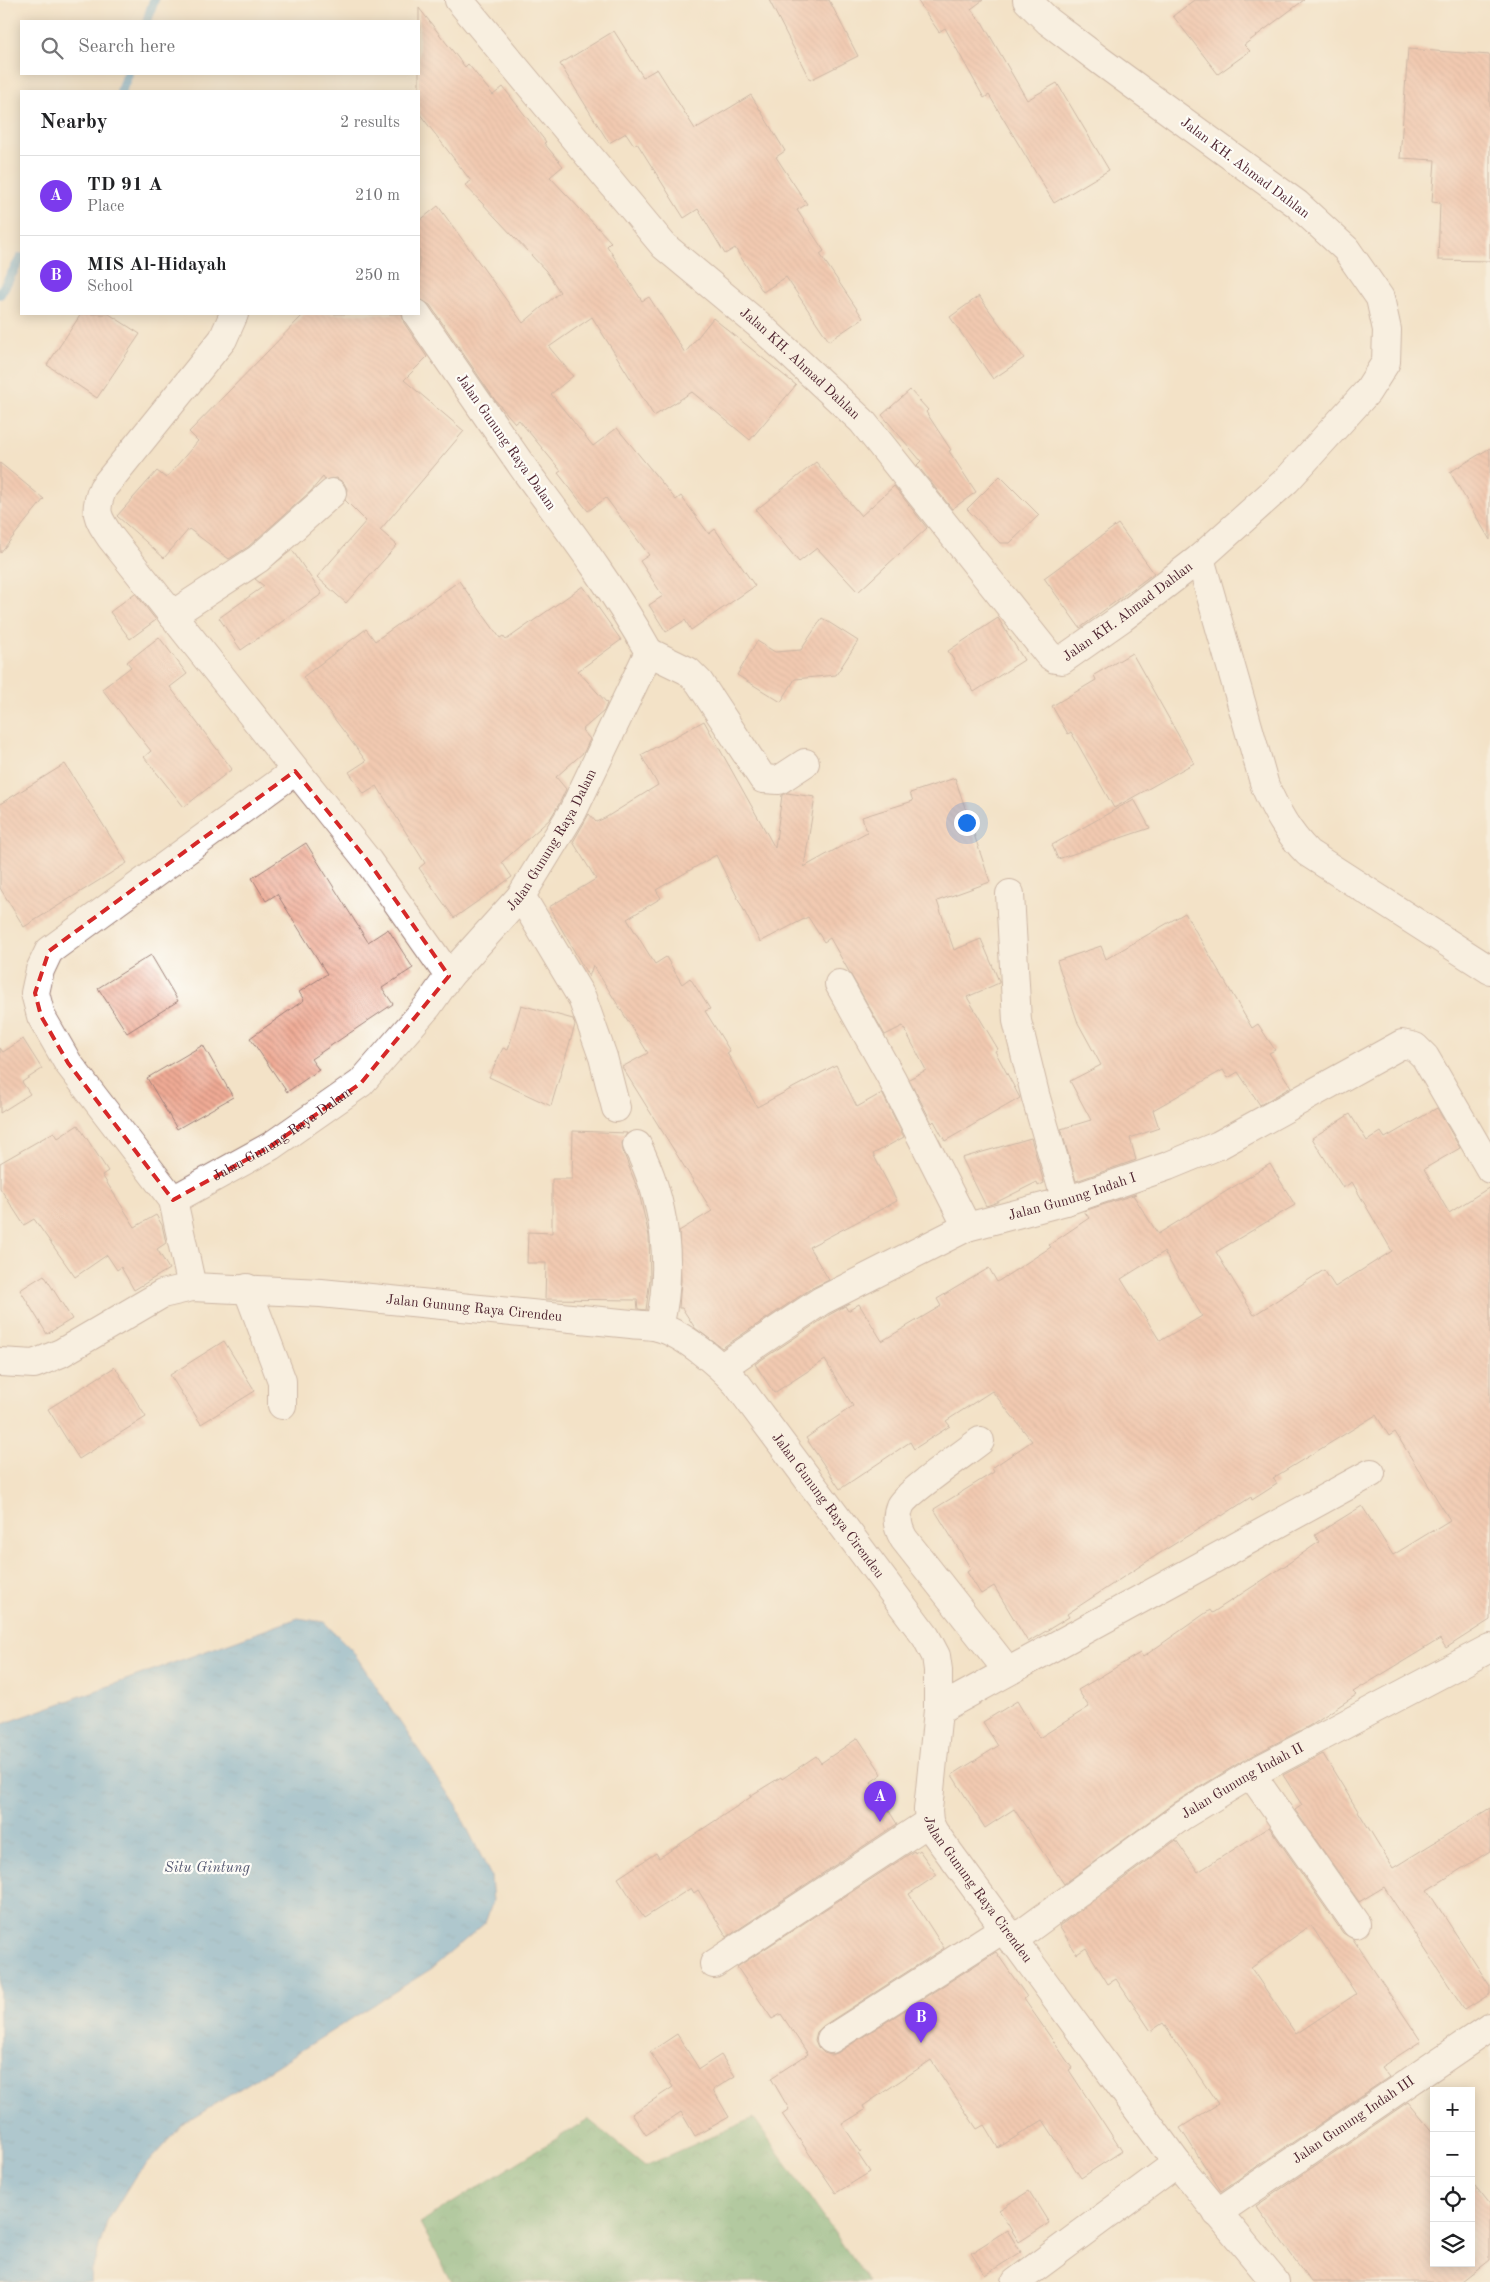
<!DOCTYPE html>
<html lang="en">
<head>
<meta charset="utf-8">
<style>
	:root { --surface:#fff; --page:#f2f2f2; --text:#202124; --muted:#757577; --line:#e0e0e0; --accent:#7c3aed }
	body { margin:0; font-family:"Old Standard TT",serif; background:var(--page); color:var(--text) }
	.controls { position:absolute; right:15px; bottom:15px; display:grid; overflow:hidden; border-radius:0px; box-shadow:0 2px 12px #0003 }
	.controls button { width:45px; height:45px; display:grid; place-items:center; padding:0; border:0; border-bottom:1px solid var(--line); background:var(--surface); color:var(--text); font:25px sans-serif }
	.you { position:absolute; left:966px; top:822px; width:18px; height:18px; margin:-12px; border:4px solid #fff; border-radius:50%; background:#1a73e8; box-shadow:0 0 0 8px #1a73e833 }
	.badge { display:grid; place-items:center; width:32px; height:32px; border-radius:50%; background:var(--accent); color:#fff; font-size:16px; font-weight:700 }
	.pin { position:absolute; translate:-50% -41px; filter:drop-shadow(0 1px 2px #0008) }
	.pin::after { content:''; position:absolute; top:26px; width:18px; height:15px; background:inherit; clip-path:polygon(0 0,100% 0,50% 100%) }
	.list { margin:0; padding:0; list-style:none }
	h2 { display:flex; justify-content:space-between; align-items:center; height:65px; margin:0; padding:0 20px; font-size:21px }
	h2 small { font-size:16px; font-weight:400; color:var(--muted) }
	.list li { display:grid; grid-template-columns:32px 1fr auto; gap:15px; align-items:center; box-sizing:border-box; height:80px; padding:0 20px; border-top:1px solid var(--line) }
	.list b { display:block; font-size:19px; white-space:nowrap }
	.list p { margin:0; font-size:16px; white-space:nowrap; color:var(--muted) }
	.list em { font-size:16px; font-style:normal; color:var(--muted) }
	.icon { flex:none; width:28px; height:28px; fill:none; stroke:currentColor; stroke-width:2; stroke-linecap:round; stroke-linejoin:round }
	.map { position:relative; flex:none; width:1490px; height:2282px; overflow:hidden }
	.search { position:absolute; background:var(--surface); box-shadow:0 2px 12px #0003; left:20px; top:20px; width:400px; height:55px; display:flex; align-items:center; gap:12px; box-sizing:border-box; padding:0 18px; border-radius:0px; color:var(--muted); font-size:19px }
	.panel { position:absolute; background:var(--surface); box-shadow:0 2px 12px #0003; left:20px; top:90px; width:400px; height:225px; border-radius:0px }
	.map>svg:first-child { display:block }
	.forest { fill:url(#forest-crowns); stroke:#58664e }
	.water { fill:url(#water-ripples); stroke:#546380 }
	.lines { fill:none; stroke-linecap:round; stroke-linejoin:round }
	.stream { stroke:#5da7d5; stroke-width:10 }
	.building { fill:url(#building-back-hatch); fill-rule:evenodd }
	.minor-casing { stroke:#9e8079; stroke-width:30 }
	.minor { stroke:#fff; stroke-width:28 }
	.marked { fill:none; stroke:#d62828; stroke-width:4; stroke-dasharray:10 6; stroke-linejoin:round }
	.labels { text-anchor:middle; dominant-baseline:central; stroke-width:4.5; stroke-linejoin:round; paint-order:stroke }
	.street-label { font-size:14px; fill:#4a1f2b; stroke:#fdfcf7 }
	.water-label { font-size:15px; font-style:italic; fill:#52556f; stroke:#fdfcf7 }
</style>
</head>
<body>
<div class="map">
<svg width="1490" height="2282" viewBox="0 0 1490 2282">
	<defs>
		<pattern id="forest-crowns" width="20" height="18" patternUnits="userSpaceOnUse" patternTransform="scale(1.25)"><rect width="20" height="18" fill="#66ac71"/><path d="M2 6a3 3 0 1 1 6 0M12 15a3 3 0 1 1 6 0" fill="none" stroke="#568b5d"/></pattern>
		<pattern id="water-ripples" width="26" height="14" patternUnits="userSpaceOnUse" patternTransform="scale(1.25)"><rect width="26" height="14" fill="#5da7d5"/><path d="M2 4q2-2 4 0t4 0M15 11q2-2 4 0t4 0" fill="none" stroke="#4f87ad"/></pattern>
		<pattern id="building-back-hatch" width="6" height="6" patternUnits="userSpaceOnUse" patternTransform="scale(1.25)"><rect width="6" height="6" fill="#f0ab95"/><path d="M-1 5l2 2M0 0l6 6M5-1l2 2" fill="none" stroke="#c48b7a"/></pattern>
	</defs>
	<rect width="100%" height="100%" fill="#fdfcf7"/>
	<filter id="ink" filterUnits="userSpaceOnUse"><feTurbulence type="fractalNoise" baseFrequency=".02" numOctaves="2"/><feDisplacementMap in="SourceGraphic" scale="10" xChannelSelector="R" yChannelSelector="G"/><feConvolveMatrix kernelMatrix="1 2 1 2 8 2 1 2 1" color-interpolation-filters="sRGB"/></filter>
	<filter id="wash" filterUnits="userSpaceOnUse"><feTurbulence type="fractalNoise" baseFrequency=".0096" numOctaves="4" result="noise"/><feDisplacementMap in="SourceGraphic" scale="20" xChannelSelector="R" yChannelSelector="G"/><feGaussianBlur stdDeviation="1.12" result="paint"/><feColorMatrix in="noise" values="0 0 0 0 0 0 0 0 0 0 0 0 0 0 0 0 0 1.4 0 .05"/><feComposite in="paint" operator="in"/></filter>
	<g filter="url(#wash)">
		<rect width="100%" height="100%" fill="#f3e2c7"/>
		<!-- forest -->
		<path class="forest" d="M 754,2118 L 869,2282 L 452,2282 L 420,2223 L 588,2119 L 645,2166 Z"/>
		<!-- water -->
		<path class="water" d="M 298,1618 L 324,1622 L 352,1650 L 456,1806 L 491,1876 L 493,1901 L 485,1923 L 431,1969 L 182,2125 L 134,2178 L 107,2222 L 92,2270 L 91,2282 L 0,2282 L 0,1725 Z"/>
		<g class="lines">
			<!-- stream -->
			<g class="stream">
				<path d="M 147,21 L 154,0"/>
				<path d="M 121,91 L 128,74"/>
				<path d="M 0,294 L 21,258"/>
			</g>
		</g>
		<g id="blocks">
			<!-- building -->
			<g class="building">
				<path d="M 769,0 L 829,0 L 858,56 L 810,80 Z"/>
				<path d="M 917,0 L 983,0 L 971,9 L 981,22 L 982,22 L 1027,100 L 1057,83 L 1109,170 L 1054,203 L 989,95 L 984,98 L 945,28 L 939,32 Z"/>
				<path d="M 1194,0 L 1304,0 L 1244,45 L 1250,51 L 1218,74 L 1173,16 Z"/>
				<path d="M 419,8 L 465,67 L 468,64 L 493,95 L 503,87 L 546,142 L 544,143 L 563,166 L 550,177 L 611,242 L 607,246 L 642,301 L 649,297 L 685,353 L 713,318 L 796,385 L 750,440 L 692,392 L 654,416 L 592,317 L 549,347 L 573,376 L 551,394 L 593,446 L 617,428 L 676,500 L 681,496 L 709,534 L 715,529 L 755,586 L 691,630 L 685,620 L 666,632 L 649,605 L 663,596 L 640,561 L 649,555 L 606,498 L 588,511 L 558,473 L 561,471 L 519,420 L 515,423 L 495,400 L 430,305 L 419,299 L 419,221 L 438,206 L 523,323 L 560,292 L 546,271 L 465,185 L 471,181 L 419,113 Z"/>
				<path d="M 614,31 L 643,77 L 657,69 L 695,129 L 751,95 L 785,151 L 776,157 L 807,204 L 797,210 L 824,251 L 820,254 L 863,318 L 829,341 L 786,277 L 763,292 L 735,248 L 725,254 L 698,209 L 684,218 L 637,143 L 634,145 L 626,133 L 609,143 L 560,64 Z"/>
				<path d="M 1408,49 L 1490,55 L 1490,261 L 1438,260 L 1440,203 L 1432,202 L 1435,160 L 1400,158 Z"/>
				<path d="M 979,296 L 1024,358 L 993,379 L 950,317 Z"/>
				<path d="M 81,314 L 109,314 L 140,334 L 97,398 L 47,365 Z"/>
				<path d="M 304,314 L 402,314 L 404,323 L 427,357 L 404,380 L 464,431 L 380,530 L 397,545 L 346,603 L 317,577 L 366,521 L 345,500 L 347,489 L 344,483 L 337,478 L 325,480 L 323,477 L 311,491 L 248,547 L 229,559 L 189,529 L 164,558 L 117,516 L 157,471 L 166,478 L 198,441 L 189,432 Z"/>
				<path d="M 910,390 L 928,410 L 926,412 L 951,450 L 949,451 L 976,492 L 952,509 L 917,465 L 921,461 L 882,415 Z"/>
				<path d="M 1490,448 L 1490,540 L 1450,472 Z"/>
				<path d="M 816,462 L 861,516 L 894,486 L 927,528 L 858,592 L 817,548 L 799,562 L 756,510 Z"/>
				<path d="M 0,463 L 44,499 L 0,553 Z"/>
				<path d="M 1000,476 L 1039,515 L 1010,543 L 1000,543 L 967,509 Z"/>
				<path d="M 1118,524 L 1154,573 L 1080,628 L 1044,578 Z"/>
				<path d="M 292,550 L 322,594 L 241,650 L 219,618 L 264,586 L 255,579 Z"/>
				<path d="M 459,581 L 500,638 L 503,636 L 506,640 L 583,586 L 621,640 L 578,671 L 607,703 L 604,711 L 582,730 L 590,739 L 584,752 L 556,777 L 566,789 L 559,804 L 550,819 L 502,862 L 512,877 L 454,918 L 419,868 L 425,863 L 377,786 L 364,794 L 349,772 L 366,761 L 303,677 L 366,629 L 375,641 Z"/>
				<path d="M 135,593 L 156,620 L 130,639 L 110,612 Z"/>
				<path d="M 822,618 L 858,641 L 836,675 L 795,679 L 781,702 L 737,675 L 757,641 L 775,652 L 801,650 Z"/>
				<path d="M 998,618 L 1024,660 L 974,692 L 948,651 Z"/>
				<path d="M 159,637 L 187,674 L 170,687 L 232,769 L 184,807 L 144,757 L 151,751 L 102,689 L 131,667 L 127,662 Z"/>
				<path d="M 1132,653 L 1194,763 L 1114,808 L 1071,732 L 1068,734 L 1052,706 L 1096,680 L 1094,675 Z"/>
				<path d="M 704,721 L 775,848 L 782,795 L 787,793 L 815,797 L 804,867 L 867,832 L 862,817 L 913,801 L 910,793 L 955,778 L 990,882 L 937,901 L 954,950 L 981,939 L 999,981 L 999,983 L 967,997 L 998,1049 L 995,1051 L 1020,1098 L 945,1141 L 934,1121 L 932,1123 L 909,1079 L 926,1070 L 903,1026 L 885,1035 L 830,938 L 824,942 L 808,917 L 760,942 L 716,855 L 656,890 L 661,898 L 627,919 L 655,964 L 666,957 L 682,984 L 690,978 L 710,1009 L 705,1011 L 730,1051 L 727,1053 L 757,1107 L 836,1065 L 857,1107 L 882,1093 L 904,1137 L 873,1154 L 897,1201 L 809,1247 L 829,1280 L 812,1288 L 722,1348 L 695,1328 L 682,1308 L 679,1308 L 681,1280 L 679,1231 L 712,1211 L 622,1067 L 648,1053 L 593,965 L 589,977 L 549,907 L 596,879 L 573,842 L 589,814 L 596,822 L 605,818 L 658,785 L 641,755 Z"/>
				<path d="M 65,764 L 127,863 L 24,927 L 0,888 L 0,804 Z"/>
				<path d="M 1134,799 L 1150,828 L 1058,859 L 1052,845 Z"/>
				<path d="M 306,843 L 368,942 L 388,929 L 413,968 L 382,988 L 393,1004 L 311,1059 L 319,1070 L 287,1092 L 250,1038 L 304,1000 L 299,992 L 327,974 L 277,894 L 266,901 L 252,878 Z"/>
				<path d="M 1185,913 L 1252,1028 L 1258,1024 L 1275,1050 L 1269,1053 L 1291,1087 L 1260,1105 L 1238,1072 L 1228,1078 L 1223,1070 L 1153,1110 L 1159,1128 L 1130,1138 L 1136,1160 L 1076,1181 L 1061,1129 L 1091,1120 L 1070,1081 L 1101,1065 L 1078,1023 L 1057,961 L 1101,946 L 1106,959 Z"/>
				<path d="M 151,955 L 178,1001 L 127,1033 L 98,988 Z"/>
				<path d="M 521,1005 L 573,1019 L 575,1025 L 551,1106 L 489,1077 L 503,1048 L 508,1050 Z"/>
				<path d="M 23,1039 L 42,1069 L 22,1082 L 30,1094 L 0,1113 L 0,1048 L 3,1052 Z"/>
				<path d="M 203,1045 L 233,1097 L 177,1129 L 147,1078 Z"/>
				<path d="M 1437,1108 L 1460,1148 L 1424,1169 L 1449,1213 L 1490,1187 L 1490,1620 L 1446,1648 L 1440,1639 L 1353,1692 L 1356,1695 L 1309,1726 L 1244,1760 L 1174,1803 L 1064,1884 L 1014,1809 L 985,1828 L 952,1775 L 998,1746 L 983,1722 L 1017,1701 L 1039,1738 L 1089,1707 L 1078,1690 L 1140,1653 L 1143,1657 L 1210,1610 L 1212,1613 L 1286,1565 L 1319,1542 L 1315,1535 L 1362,1506 L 1393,1555 L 1450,1520 L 1395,1432 L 1389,1436 L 1376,1415 L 1273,1478 L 1277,1484 L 1252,1500 L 1251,1497 L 1222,1516 L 1221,1515 L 1160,1553 L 1067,1614 L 1069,1617 L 1028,1642 L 994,1586 L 981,1594 L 967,1572 L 971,1569 L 934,1509 L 994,1472 L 992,1468 L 1032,1441 L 992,1391 L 946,1421 L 950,1426 L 914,1449 L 910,1442 L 840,1489 L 806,1438 L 853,1406 L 825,1360 L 774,1393 L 755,1364 L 829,1315 L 845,1306 L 848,1311 L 859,1304 L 882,1341 L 941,1306 L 937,1299 L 989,1268 L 997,1282 L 1051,1247 L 1049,1245 L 1089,1218 L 1084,1211 L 1136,1194 L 1133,1195 L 1158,1234 L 1270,1164 L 1295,1205 L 1216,1252 L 1254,1315 L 1324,1270 L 1335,1287 L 1392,1251 L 1352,1182 L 1343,1188 L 1312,1138 L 1350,1114 L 1367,1141 L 1381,1132 L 1385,1138 ZM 1164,1252 L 1202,1316 L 1160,1341 L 1121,1279 Z"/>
				<path d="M 78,1125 L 108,1171 L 102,1175 L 135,1227 L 156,1215 L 162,1225 L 166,1243 L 157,1249 L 169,1269 L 134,1290 L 121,1267 L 117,1270 L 107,1255 L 75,1277 L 34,1219 L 24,1225 L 0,1188 L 0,1163 L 54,1132 L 58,1138 Z"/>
				<path d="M 573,1131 L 627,1133 L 622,1143 L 623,1151 L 639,1193 L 649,1236 L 650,1279 L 646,1310 L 638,1309 L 637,1300 L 545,1299 L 546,1263 L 527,1263 L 528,1232 L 552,1233 L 552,1179 L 572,1179 Z"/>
				<path d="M 1031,1138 L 1044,1183 L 1038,1186 L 1037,1182 L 995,1203 L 986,1206 L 962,1158 Z"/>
				<path d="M 44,1275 L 72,1319 L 47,1334 L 20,1290 Z"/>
				<path d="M 224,1341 L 255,1391 L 201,1424 L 170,1375 Z"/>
				<path d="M 115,1367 L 146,1417 L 79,1459 L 48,1409 Z"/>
				<path d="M 858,1738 L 882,1774 L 871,1782 L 897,1824 L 727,1937 L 698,1890 L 694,1893 L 691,1888 L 644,1918 L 618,1878 L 656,1853 L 659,1858 L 751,1797 L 750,1796 L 781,1777 L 782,1779 L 816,1756 L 821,1763 Z"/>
				<path d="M 1323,1754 L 1393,1868 L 1490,1808 L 1490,1851 L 1427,1890 L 1490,1986 L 1490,1994 L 1465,2010 L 1384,1887 L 1359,1902 L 1295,1810 L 1302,1805 L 1283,1775 Z"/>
				<path d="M 1269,1827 L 1343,1933 L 1353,1939 L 1421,2041 L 1381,2067 L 1389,2077 L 1221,2191 L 1180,2128 L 1218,2104 L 1163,2023 L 1151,2031 L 1116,1979 L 1108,1984 L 1086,1948 L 1077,1954 L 1059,1926 L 1176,1840 L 1198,1872 ZM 1311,1925 L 1356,1994 L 1296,2034 L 1251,1968 Z"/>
				<path d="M 919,1850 L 937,1875 L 909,1894 L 944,1948 L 823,2026 L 817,2032 L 815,2040 L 818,2047 L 824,2053 L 832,2055 L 839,2052 L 996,1952 L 1027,1997 L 1024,1999 L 1072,2068 L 1069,2070 L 1122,2151 L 1081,2178 L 1043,2120 L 998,2148 L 984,2125 L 977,2129 L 931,2060 L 863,2106 L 865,2110 L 842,2124 L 861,2152 L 858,2154 L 870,2172 L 836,2193 L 782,2114 L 789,2109 L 771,2078 L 808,2054 L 781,2014 L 772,2019 L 737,1967 L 914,1851 L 915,1853 Z"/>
				<path d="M 677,2034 L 699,2069 L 721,2055 L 735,2076 L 713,2090 L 729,2117 L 695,2136 L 681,2112 L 646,2135 L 632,2114 L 673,2087 L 650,2052 Z"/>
				<path d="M 1408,2102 L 1434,2134 L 1434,2263 L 1471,2263 L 1471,2181 L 1490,2205 L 1490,2260 L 1462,2282 L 1311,2282 L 1256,2206 Z"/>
				<path d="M 1029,2191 L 1049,2223 L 1019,2242 L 999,2210 Z"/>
				<path d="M 1007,2230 L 1021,2252 L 985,2275 L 971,2253 Z"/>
			</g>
		</g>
	</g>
	<g filter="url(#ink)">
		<use href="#blocks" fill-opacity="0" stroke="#9e8079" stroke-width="1"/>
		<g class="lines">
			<defs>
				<g id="minor">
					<path id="s1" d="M 459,0 L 664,246 L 759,325 L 862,421 L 1048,654 L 1055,659 L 1062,660 L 1122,618 L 1200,558 L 1287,480 L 1367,392 L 1386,362 L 1387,330 L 1380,298 L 1346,249 L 1297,204 L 1102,62 L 1048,21 L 1027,0"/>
					<path d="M 234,314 L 223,339 L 103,488 C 93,512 97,517 111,538 L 368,861 L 449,976"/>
					<path d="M 1200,558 L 1265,786 C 1276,811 1288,833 1308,853 L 1490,970"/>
					<path d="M 172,615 L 258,559 L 332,493"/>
					<path d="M 649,652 L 688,671 L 699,682 L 763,779 L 779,780 L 805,763"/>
					<path d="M 1010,894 L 1017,1021 L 1036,1098 L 1066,1201"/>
					<path d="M 521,896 L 582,998 L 603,1057 L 616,1108"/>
					<path d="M 839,984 L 892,1079 L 967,1227"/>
					<path d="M 637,1145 C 665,1201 674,1265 659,1327"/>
					<path id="s2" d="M 173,1200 L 271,1146 L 361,1083 L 428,1006 L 449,976 L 521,896 L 573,811 L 649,652 C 614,589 570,531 527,473 C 490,420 453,367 417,314"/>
					<path d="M 192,1287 L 173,1200 L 68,1063 L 41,1016 L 35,993 L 40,970 L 49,951 L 295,771"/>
					<path d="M 247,1288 L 282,1381 L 282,1405"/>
					<path id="s3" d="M 0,1362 L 34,1364 L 61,1353 L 162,1294 L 192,1287 L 321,1293 L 631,1324 C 639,1325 649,1325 658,1327 C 684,1334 719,1364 737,1384 L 926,1637 L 936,1656 L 938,1670 L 938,1710 L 928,1810 L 929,1822 L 934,1832 L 1177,2163 L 1275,2282"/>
					<path id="s4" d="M 722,1367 L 821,1301 L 967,1227 L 1066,1201 L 1168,1166 L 1219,1145 L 1402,1044 L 1415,1047 L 1425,1057 L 1490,1169"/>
					<path d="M 980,1441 C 966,1452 905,1494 900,1506 C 895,1518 898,1529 904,1539 L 1008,1671"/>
					<path d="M 938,1710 L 1371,1473"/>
					<path d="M 1251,1774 L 1356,1924"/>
					<path id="s5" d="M 1012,1941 L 1182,1816 L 1251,1774 L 1490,1648"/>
					<path d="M 714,1964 L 929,1822"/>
					<path d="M 831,2039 L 1003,1929"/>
					<path id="s6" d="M 1217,2213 L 1490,2027"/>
					<path d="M 1016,2282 L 1177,2163"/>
				</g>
			</defs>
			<!-- minor casing -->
			<use href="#minor" class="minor-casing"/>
			<!-- minor -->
			<use href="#minor" class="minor"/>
		</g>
	</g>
	<!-- marked area -->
	<path d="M0 0H1490V2282H0ZM 295,771 L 368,861 L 449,976 L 361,1083 L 271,1146 L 173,1200 L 68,1063 L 41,1016 L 35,993 L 49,951 Z" fill="#f3e2c7" fill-opacity=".55" fill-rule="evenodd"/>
	<path class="marked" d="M 295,771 L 368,861 L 449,976 L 361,1083 L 271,1146 L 173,1200 L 68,1063 L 41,1016 L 35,993 L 49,951 Z"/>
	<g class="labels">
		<!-- street labels -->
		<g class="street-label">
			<text transform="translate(1245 168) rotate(37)">Jalan KH. Ahmad Dahlan</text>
			<text stroke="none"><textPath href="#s1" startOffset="500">Jalan KH. Ahmad Dahlan</textPath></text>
			<text transform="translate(506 442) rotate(55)">Jalan Gunung Raya Dalam</text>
			<text stroke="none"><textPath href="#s1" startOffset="980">Jalan KH. Ahmad Dahlan</textPath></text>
			<text stroke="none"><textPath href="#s2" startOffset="532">Jalan Gunung Raya Dalam</textPath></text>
			<text stroke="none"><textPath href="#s2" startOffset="128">Jalan Gunung Raya Dalam</textPath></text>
			<text stroke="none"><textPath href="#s4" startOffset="392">Jalan Gunung Indah I</textPath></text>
			<text stroke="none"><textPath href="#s3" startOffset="494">Jalan Gunung Raya Cirendeu</textPath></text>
			<text stroke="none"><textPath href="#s3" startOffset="929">Jalan Gunung Raya Cirendeu</textPath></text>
			<text stroke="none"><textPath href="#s5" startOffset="281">Jalan Gunung Indah II</textPath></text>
			<text stroke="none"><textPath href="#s3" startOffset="1364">Jalan Gunung Raya Cirendeu</textPath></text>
			<text stroke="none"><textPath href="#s6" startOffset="165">Jalan Gunung Indah III</textPath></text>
		</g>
		<!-- water labels -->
		<g class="water-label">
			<text x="207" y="1868">Situ Gintung</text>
		</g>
	</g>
</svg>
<div class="controls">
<button>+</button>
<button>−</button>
<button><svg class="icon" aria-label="locate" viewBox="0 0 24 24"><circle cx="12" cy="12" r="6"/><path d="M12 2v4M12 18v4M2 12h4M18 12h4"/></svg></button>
<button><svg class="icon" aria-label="layers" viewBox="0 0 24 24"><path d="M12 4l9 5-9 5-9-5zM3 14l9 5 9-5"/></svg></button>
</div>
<div class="you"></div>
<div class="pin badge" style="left:880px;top:1822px">A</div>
<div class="pin badge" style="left:921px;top:2043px">B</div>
<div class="search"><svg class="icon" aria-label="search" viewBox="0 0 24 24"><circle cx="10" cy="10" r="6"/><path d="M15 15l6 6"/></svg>Search here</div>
<section class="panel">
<h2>Nearby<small>2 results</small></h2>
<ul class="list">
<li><span class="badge">A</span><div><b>TD 91 A</b><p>Place</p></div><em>210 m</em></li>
<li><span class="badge">B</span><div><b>MIS Al-Hidayah</b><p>School</p></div><em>250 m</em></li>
</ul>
</section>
</div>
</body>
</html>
